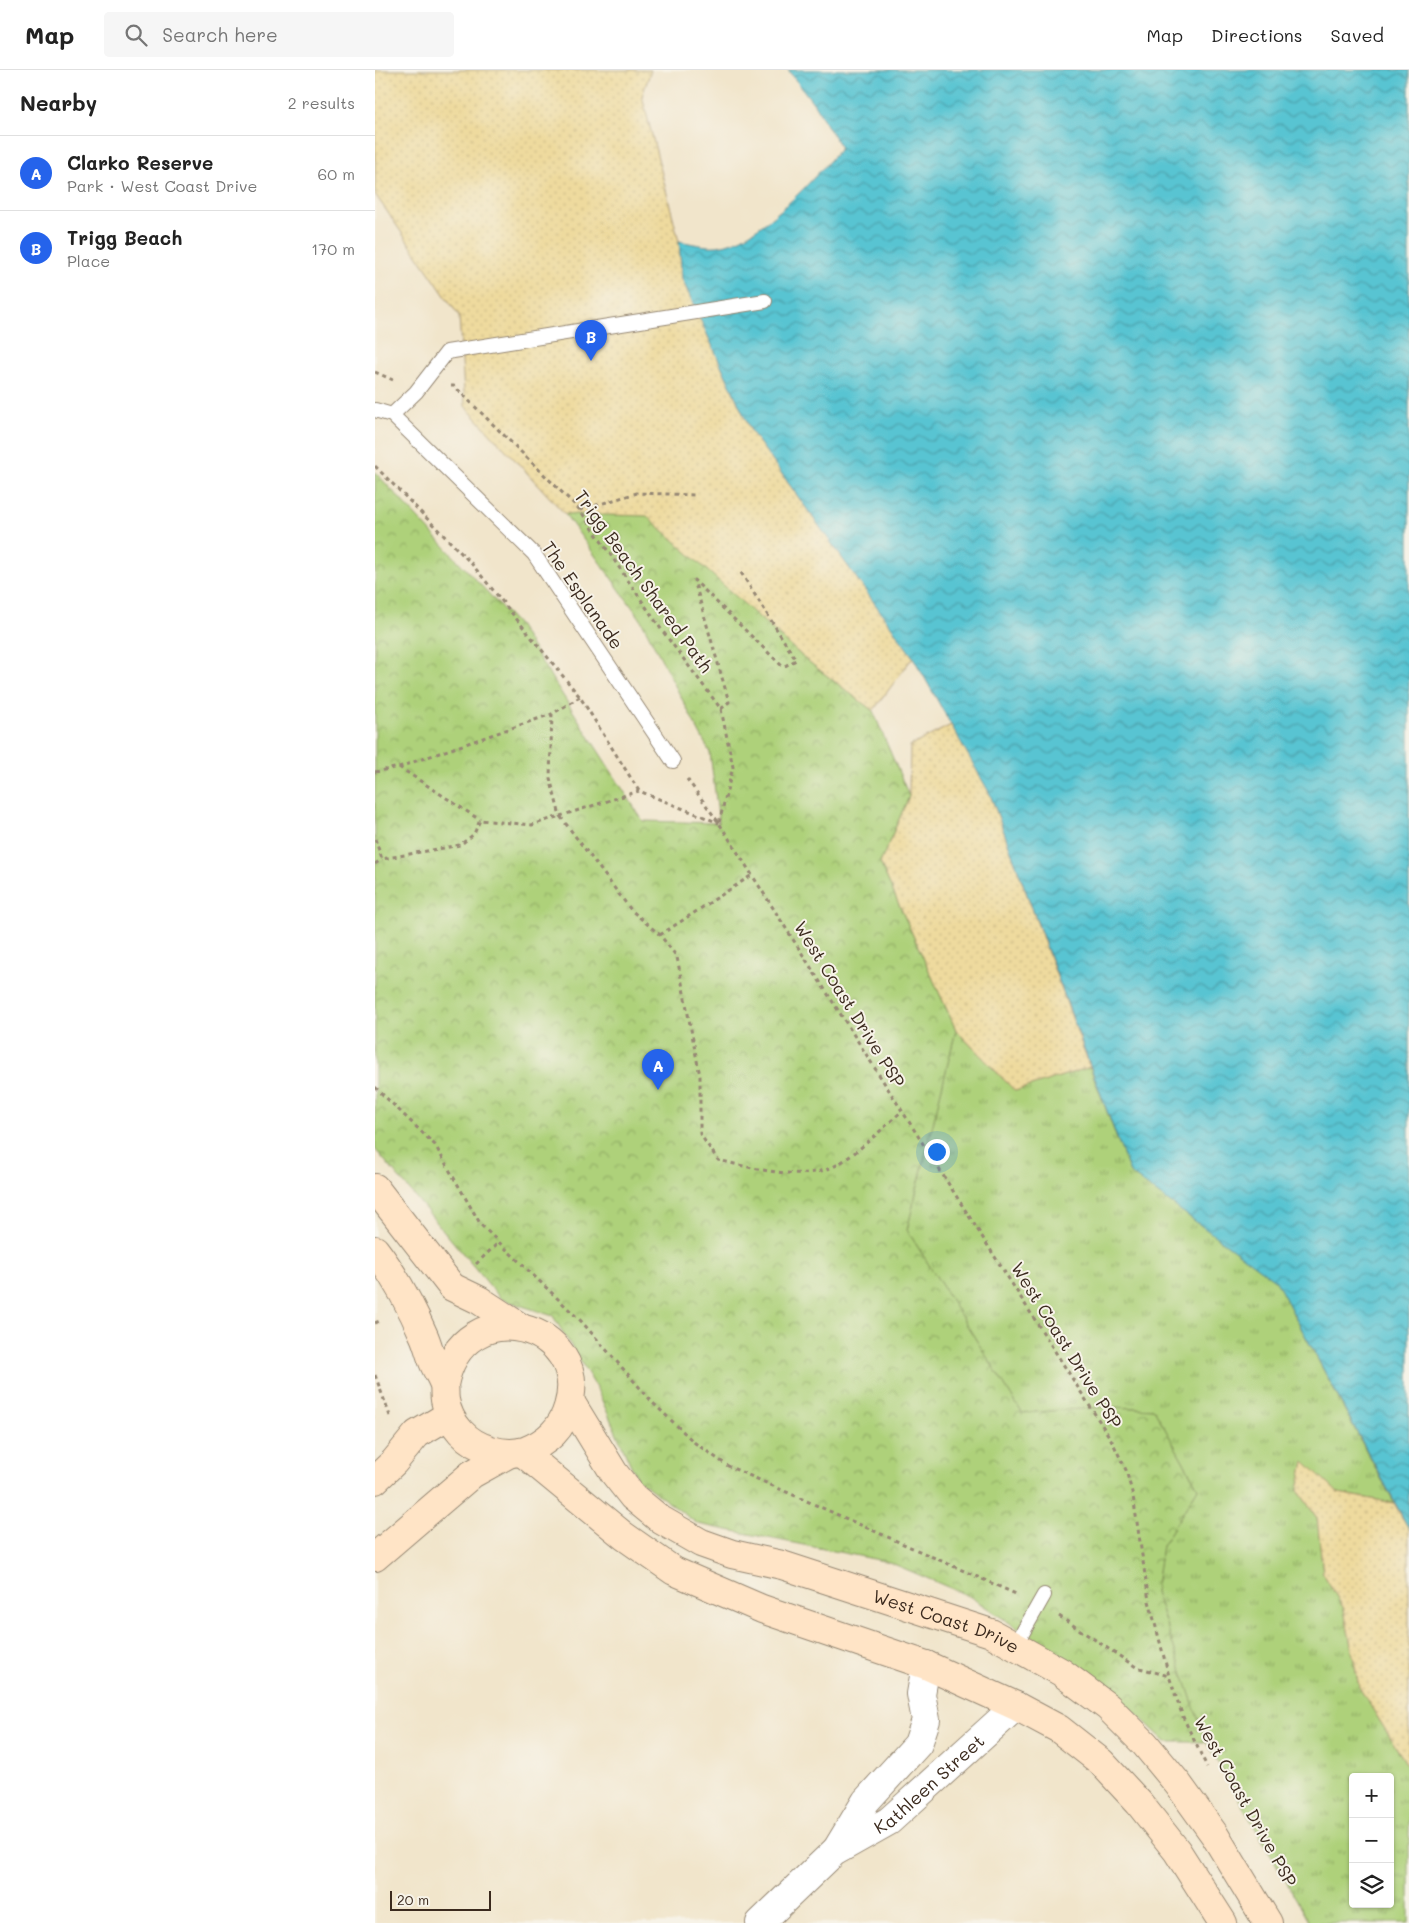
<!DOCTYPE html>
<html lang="en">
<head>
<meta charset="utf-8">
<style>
	:root { --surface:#fff; --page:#f6f6f6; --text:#222; --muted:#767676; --line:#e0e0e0; --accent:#2563eb }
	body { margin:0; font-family:Mali,sans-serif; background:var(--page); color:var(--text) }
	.controls { position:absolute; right:15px; bottom:15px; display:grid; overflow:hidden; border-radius:5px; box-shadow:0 1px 4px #0004 }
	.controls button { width:45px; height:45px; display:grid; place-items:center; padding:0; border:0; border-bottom:1px solid var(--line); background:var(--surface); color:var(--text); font:25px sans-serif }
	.scale { position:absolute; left:15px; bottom:12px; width:101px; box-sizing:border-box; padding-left:5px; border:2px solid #3b2a1e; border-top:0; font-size:14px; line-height:18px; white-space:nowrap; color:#3b2a1e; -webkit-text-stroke:4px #f7f3e8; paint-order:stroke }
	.you { position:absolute; left:561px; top:1081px; width:18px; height:18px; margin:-12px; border:4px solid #fff; border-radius:50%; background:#1a73e8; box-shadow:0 0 0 8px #1a73e833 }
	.badge { display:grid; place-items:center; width:32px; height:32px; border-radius:50%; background:var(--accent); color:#fff; font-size:16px; font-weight:700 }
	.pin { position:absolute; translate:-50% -41px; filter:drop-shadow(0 1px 2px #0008) }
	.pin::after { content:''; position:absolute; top:26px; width:18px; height:15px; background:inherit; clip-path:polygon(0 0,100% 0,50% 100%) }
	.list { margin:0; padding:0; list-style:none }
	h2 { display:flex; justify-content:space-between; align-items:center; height:65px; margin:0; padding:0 20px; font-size:21px }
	h2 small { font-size:16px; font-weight:400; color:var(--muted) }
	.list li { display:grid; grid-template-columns:32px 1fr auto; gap:15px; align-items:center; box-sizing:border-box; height:75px; padding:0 20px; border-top:1px solid var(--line) }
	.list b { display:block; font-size:19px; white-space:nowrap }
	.list p { margin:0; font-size:16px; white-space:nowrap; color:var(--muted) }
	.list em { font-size:16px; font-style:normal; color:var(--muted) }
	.icon { flex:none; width:28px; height:28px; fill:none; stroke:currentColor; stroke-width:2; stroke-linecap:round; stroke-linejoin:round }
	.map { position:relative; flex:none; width:1034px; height:1853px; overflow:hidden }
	header { display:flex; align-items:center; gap:30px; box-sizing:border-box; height:70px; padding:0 25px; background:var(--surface); border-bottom:1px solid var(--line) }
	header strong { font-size:24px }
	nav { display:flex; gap:28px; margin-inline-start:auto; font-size:18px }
	.search { width:350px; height:45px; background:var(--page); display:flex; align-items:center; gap:12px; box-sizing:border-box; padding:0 18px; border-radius:5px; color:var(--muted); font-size:19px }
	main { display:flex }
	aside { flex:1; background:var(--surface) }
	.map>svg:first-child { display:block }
	.grass { fill:url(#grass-tufts); stroke:#747e4c; fill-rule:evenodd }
	.sand { fill:url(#sand-dots); stroke:#94825e }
	.park { fill:url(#park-crowns); stroke:#747e4c }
	.water { fill:url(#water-waves); stroke:#4a7778 }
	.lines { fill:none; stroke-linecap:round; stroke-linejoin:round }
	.lane-casing { stroke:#968874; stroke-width:16 }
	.street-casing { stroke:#968874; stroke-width:30 }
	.secondary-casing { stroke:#968874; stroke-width:30 }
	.path { stroke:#968874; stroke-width:3; stroke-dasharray:4 4; stroke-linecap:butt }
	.lane { stroke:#fff; stroke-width:14 }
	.street { stroke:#fff; stroke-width:28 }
	.secondary { stroke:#ffe4c6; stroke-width:28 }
	.labels { text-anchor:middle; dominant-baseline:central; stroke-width:4; stroke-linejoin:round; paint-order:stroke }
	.street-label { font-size:18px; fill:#3b2a1e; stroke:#f7f3e8 }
</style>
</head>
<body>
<header>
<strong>Map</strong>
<div class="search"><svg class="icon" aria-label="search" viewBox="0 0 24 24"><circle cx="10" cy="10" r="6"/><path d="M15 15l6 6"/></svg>Search here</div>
<nav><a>Map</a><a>Directions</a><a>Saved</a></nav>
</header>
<main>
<aside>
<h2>Nearby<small>2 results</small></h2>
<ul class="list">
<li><span class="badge">A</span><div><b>Clarko Reserve</b><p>Park · West Coast Drive</p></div><em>60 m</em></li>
<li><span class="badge">B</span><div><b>Trigg Beach</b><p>Place</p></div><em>170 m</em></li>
</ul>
</aside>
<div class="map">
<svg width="1034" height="1853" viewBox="0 0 1034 1853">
	<defs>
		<pattern id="grass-tufts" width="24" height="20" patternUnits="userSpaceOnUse" patternTransform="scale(1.25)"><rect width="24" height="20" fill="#aed17a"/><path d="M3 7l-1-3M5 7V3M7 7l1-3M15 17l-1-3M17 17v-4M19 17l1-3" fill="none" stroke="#8faa63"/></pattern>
		<pattern id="sand-dots" width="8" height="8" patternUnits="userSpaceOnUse" patternTransform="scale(1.25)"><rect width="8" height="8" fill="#eeda9e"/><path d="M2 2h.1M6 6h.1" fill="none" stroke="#cdbb88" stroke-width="1.8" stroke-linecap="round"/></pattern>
		<pattern id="park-crowns" width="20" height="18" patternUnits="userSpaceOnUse" patternTransform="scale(1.25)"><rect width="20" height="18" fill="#aed17a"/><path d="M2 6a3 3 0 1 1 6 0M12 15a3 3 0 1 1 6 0" fill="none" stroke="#8faa63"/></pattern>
		<pattern id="water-waves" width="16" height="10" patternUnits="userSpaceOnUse" patternTransform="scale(1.25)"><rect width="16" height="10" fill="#59c4d2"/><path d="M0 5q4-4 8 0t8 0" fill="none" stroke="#4b9faa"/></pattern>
	</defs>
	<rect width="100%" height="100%" fill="#f7f3e8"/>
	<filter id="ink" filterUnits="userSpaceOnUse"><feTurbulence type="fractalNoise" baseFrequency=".02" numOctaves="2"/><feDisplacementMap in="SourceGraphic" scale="10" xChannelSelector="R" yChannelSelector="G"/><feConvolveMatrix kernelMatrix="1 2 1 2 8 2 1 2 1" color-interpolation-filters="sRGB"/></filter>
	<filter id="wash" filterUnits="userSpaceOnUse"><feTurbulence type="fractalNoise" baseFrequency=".0096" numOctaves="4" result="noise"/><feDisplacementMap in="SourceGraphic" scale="20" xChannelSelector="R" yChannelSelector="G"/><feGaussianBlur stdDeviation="1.12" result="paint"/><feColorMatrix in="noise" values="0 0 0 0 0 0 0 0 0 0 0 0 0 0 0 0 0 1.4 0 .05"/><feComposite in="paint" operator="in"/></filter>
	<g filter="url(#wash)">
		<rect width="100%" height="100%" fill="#f1e5cb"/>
		<!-- grass -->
		<path class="grass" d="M 581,960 L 640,1021 L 715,997 L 755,1103 L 901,1211 L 1019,1433 L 963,1423 L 929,1392 L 923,1420 L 942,1448 L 948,1503 L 969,1539 L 984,1617 L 1034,1698 L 1034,1853 L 935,1853 L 831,1672 L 780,1522 L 787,1476 L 823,1418 L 779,1339 L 737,1337 L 647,1343 L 532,1160 ZM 978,1707 L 1015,1707 L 1015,1834 L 978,1834 Z"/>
		<!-- sand -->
		<g class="sand">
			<path d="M 0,0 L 276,0 L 267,26 L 304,171 L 307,209 L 376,361 L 538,587 L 498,641 L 430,589 L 272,447 L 190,444 L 90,336 L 84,246 L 0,124 Z"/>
			<path d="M 578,654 L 615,724 L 715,997 L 640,1021 L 581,960 L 505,793 L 534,726 L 535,676 Z"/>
			<path d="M 929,1391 L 963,1423 L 1019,1433 L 1034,1459 L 1034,1698 L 984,1617 L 969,1539 L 948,1503 L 942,1448 L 923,1420 Z"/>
		</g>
		<!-- park -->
		<path class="park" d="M 0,402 L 143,555 L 268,751 L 344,753 L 335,683 L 265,548 L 190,444 L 272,446 L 430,589 L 498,641 L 534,726 L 505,793 L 581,960 L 532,1160 L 647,1343 L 737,1337 L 779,1339 L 823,1418 L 787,1476 L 780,1522 L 831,1672 L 791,1672 L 736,1620 L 594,1526 L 514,1492 L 323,1454 L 262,1409 L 221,1317 L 178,1246 L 126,1229 L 0,1079 Z"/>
		<!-- water -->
		<path class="water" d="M 413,0 L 1034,0 L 1034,1459 L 901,1211 L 755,1103 L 615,724 L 538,587 L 376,361 L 307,209 L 304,171 C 315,173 330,177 342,176 C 384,172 439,108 466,78 L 439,34 Z"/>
	</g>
	<g filter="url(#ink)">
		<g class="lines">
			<defs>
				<g id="lane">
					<path d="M 0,340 L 17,345 L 159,484 L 298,691"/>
					<path d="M 17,345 L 41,322 L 72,282 L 390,231"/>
					<path d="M 640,1576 L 669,1525"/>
				</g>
				<g id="street">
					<path d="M 462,1779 L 491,1731 L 543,1674 L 551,1650 L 546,1624 L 551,1595"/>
					<path id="s1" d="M 385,1853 L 459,1782 L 514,1751 L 641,1636"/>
				</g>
				<g id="secondary">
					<path d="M 0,1118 L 77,1217 L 104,1230 L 145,1257"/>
					<path d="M 0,1180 C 20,1206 36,1236 49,1266 C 53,1275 55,1285 59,1294 C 62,1301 67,1308 69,1315 C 70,1320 69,1325 70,1330 C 74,1354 92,1374 116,1380 C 126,1383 139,1384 150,1381 C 171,1373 187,1359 193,1337 C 218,1255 88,1217 69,1315"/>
					<path id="s2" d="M 195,1331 L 239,1403 L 258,1427 L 286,1450 L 326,1473 L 357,1484 L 407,1495 L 616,1563 L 686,1602 L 733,1637 L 770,1674 L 803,1714 L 839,1764 L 893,1853"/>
					<path d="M 147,1382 L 249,1466 L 299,1501 L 387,1539 L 551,1595 L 641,1636 L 684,1659 L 726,1692 L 764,1733 L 802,1781 L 848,1853"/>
					<path d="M 0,1410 L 19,1392 L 42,1364 L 74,1345"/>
					<path d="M 0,1487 L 97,1404 L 135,1383"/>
				</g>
			</defs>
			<!-- lane casing -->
			<use href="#lane" class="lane-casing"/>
			<!-- street casing -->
			<use href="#street" class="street-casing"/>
			<!-- secondary casing -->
			<use href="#secondary" class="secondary-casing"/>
			<!-- path -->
			<g class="path">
				<path d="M 0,302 L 18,310"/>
				<path d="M 76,316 L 79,316 L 205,440 L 286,559 L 346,639 L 358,697 L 344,753"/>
				<path d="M 0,396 L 96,493 L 205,627 L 264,721 L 344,753"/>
				<path d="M 205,440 L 262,423 L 321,425"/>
				<path d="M 205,627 L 177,644 L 175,708 L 185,746 L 264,721"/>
				<path d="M 346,639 L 354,632 L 319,510 L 408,597 L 421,590 L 365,501"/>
				<path d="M 24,697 L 105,750"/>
				<path d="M 0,702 L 24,697 L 177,644"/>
				<path d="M 312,709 L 344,753 L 737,1371 L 751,1400 L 758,1426 L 774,1531 L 794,1606 L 808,1647 L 832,1697"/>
				<path d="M 0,769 L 7,789 L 85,775 L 99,764 L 105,750 L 157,755 L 185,746 L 256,840 L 285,865 L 302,887 L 325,1006 L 325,1064 L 343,1090 C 377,1098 416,1109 450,1100 C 472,1094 509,1057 527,1041"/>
				<path d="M 0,794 L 7,789"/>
				<path d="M 285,865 L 377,805"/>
				<path d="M 0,1017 L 60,1075 L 106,1155 L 206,1251 L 279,1334 L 320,1373 L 353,1396 L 643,1525"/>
				<path d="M 101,1194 L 124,1172"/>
				<path d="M 0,1253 L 7,1250"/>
				<path d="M 0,1305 L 15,1346"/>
				<path d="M 684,1546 L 761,1597 L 794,1606"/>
			</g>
			<!-- lane -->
			<use href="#lane" class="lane"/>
			<!-- street -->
			<use href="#street" class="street"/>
			<!-- secondary -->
			<use href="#secondary" class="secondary"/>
		</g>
	</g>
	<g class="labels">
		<!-- street labels -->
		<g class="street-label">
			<text transform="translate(269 511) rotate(54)">Trigg Beach Shared Path</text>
			<text transform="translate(208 525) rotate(55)">The Esplanade</text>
			<text transform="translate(475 934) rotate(58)">West Coast Drive PSP</text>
			<text transform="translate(692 1275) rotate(58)">West Coast Drive PSP</text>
			<text stroke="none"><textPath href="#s2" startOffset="455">West Coast Drive</textPath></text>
			<text stroke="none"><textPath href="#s1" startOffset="220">Kathleen Street</textPath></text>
			<text transform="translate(871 1731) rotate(61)">West Coast Drive PSP</text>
		</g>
	</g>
</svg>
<div class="controls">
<button>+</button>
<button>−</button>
<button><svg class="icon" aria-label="layers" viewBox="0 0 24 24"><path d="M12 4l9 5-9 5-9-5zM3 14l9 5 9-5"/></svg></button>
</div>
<div class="scale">20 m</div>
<div class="you"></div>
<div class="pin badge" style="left:283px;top:1020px">A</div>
<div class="pin badge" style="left:216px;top:291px">B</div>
</div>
</main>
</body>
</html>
